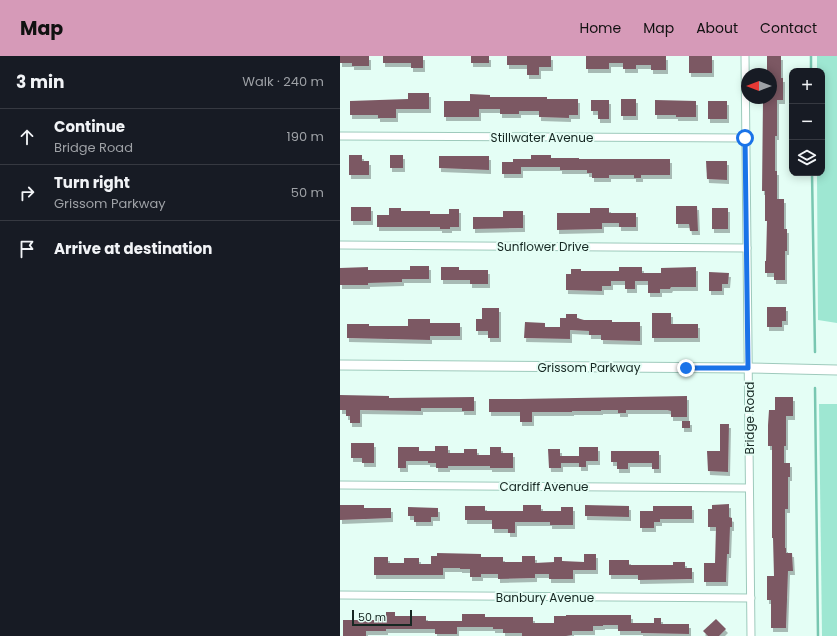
<!DOCTYPE html>
<html lang="en">
<head>
<meta charset="utf-8">
<style>
	:root { --surface:#171b24; --page:#242831; --text:#f1f3f6; --muted:#9ea1a6; --line:#363941; --accent:#d69ab8 }
	body { margin:0; font-family:Poppins,sans-serif; background:var(--page); color:var(--text) }
	.controls { position:absolute; right:12px; top:12px; display:grid; overflow:hidden; border-radius:8px; box-shadow:0 2px 10px #0003 }
	.controls button { width:36px; height:36px; display:grid; place-items:center; padding:0; border:0; border-bottom:1px solid var(--line); background:var(--surface); color:var(--text); font:20px sans-serif }
	.compass { position:absolute; left:401px; top:12px; width:36px; height:36px; border-radius:50%; background:var(--surface); box-shadow:0 2px 10px #0003; rotate:270deg }
	.scale { position:absolute; left:12px; bottom:10px; width:60px; box-sizing:border-box; padding-left:4px; border:2px solid #162722; border-top:0; font-size:11px; line-height:14px; white-space:nowrap; color:#162722; -webkit-text-stroke:3px #e4fef5; paint-order:stroke }
	.stop { position:absolute; width:12px; height:12px; margin:-9px; border:3px solid #1a73e8; border-radius:50%; background:#fff }
	.stop.end { background:#1a73e8; border-color:#fff; box-shadow:0 1px 4px #0008 }
	.list { margin:0; padding:0; list-style:none }
	h2 { display:flex; justify-content:space-between; align-items:center; height:52px; margin:0; padding:0 16px; font-size:17px }
	h2 small { font-size:13px; font-weight:400; color:var(--muted) }
	.list li { display:grid; grid-template-columns:26px 1fr auto; gap:12px; align-items:center; box-sizing:border-box; height:56px; padding:0 16px; border-top:1px solid var(--line) }
	.list b { display:block; font-size:15px; white-space:nowrap }
	.list p { margin:0; font-size:13px; white-space:nowrap; color:var(--muted) }
	.list em { font-size:13px; font-style:normal; color:var(--muted) }
	.icon { flex:none; width:22px; height:22px; fill:none; stroke:currentColor; stroke-width:2; stroke-linecap:round; stroke-linejoin:round }
	.map { position:relative; flex:none; width:497px; height:580px; overflow:hidden }
	header { display:flex; align-items:center; gap:24px; box-sizing:border-box; height:56px; padding:0 20px; background:var(--accent); color:#111 }
	header strong { font-size:19px }
	nav { display:flex; gap:22px; margin-inline-start:auto; font-size:14px }
	main { display:flex }
	aside { flex:1; background:var(--surface) }
	.map>svg:first-child { display:block }
	.green { fill:#9ee7d2 }
	.lines { fill:none; stroke-linecap:round; stroke-linejoin:round }
	.stream { stroke:#78c7b1; stroke-width:2.5 }
	.building { fill:#7c5964; filter:url(#shadow) }
	.street-casing { stroke:#9ecabc; stroke-width:9 }
	.secondary-casing { stroke:#9ecabc; stroke-width:11 }
	.street { stroke:#fff; stroke-width:7 }
	.secondary { stroke:#fff; stroke-width:9 }
	.route { stroke:#1a73e8; stroke-width:5 }
	.labels { text-anchor:middle; dominant-baseline:central; stroke-width:4; stroke-linejoin:round; paint-order:stroke }
	.street-label { font-size:12px; fill:#162722; stroke:#e4fef5 }
</style>
</head>
<body>
<header>
<strong>Map</strong>
<nav><a>Home</a><a>Map</a><a>About</a><a>Contact</a></nav>
</header>
<main>
<aside>
<h2>3 min<small>Walk · 240 m</small></h2>
<ul class="list">
<li><svg class="icon" aria-label="ahead" viewBox="0 0 24 24"><path d="M12 20V5M6 11l6-6 6 6"/></svg><div><b>Continue</b><p>Bridge Road</p></div><em>190 m</em></li>
<li><svg class="icon" aria-label="right" viewBox="0 0 24 24"><path d="M7 20v-9h11M14 6l5 5-5 5"/></svg><div><b>Turn right</b><p>Grissom Parkway</p></div><em>50 m</em></li>
<li><svg class="icon" aria-label="arrive" viewBox="0 0 24 24"><path d="M6 21V4h12l-3 4 3 4H6"/></svg><div><b>Arrive at destination</b></div></li>
</ul>
</aside>
<div class="map">
<svg width="497" height="580" viewBox="0 0 497 580">
	<defs>
		<filter id="shadow"><feDropShadow dx="2" dy="4" stdDeviation="0" flood-color="#0004"/></filter>
	</defs>
	<rect width="100%" height="100%" fill="#e4fef5"/>
	<!-- green -->
	<g class="green">
		<path d="M 477,0 L 497,0 L 497,267 L 478,264 L 477,117 L 482,117 L 482,15 L 477,15 Z"/>
		<path d="M 479,348 L 497,348 L 497,580 L 482,580 Z"/>
	</g>
	<g class="lines">
		<!-- stream -->
		<g class="stream">
			<path d="M 471,0 L 471,15"/>
			<path d="M 472,117 L 475,296"/>
			<path d="M 475,332 L 478,580"/>
		</g>
	</g>
	<!-- building -->
	<g class="building">
		<path d="M 0,0 L 29,0 L 29,10 L 12,10 L 12,7 L 0,7 Z"/>
		<path d="M 43,0 L 83,0 L 83,12 L 71,12 L 71,7 L 43,7 Z"/>
		<rect x="131" y="0" width="18" height="7"/>
		<path d="M 167,0 L 211,0 L 211,11 L 199,11 L 199,19 L 187,19 L 187,9 L 167,9 Z"/>
		<path d="M 246,0 L 326,0 L 326,14 L 311,14 L 311,9 L 296,9 L 296,13 L 283,13 L 283,7 L 269,7 L 269,13 L 246,13 Z"/>
		<rect x="349" y="0" width="23" height="17"/>
		<path d="M 427,0 L 441,0 L 441,22 L 443,22 L 443,44 L 437,44 L 437,80 L 435,80 L 435,115 L 437,115 L 437,143 L 444,143 L 444,173 L 447,173 L 447,195 L 445,195 L 445,224 L 434,224 L 434,217 L 425,217 L 425,205 L 426,205 L 427,165 L 425,165 L 425,135 L 422,135 L 423,42 L 431,42 L 431,18 L 427,18 Z"/>
		<path d="M 68,37 L 89,37 L 89,53 L 56,53 L 56,62 L 38,62 L 38,59 L 10,59 L 10,45 L 68,43 Z"/>
		<path d="M 130,38 L 150,39 L 150,41 L 207,41 L 207,43 L 238,43 L 238,59 L 229,59 L 229,62 L 199,61 L 199,55 L 179,55 L 179,58 L 160,58 L 160,53 L 139,53 L 139,61 L 104,61 L 104,45 L 130,45 Z"/>
		<rect x="281" y="43" width="15" height="17"/>
		<path d="M 251,44 L 269,44 L 269,63 L 258,63 L 258,55 L 251,55 Z"/>
		<path d="M 315,44 L 356,45 L 356,61 L 336,61 L 336,59 L 315,59 Z"/>
		<rect x="368" y="45" width="19" height="18"/>
		<path d="M 9,99 L 22,99 L 22,105 L 29,105 L 29,119 L 9,119 Z"/>
		<rect x="50" y="99" width="13" height="13"/>
		<path d="M 191,99 L 211,99 L 211,102 L 239,102 L 239,103 L 330,103 L 330,119 L 301,119 L 301,122 L 294,122 L 294,119 L 269,119 L 269,122 L 252,122 L 252,117 L 247,117 L 247,114 L 220,114 L 220,111 L 181,111 L 181,118 L 162,118 L 162,106 L 173,106 L 173,103 L 191,103 Z"/>
		<path d="M 99,100 L 149,100 L 149,114 L 99,112 Z"/>
		<path d="M 366,105 L 387,105 L 387,124 L 367,123 Z"/>
		<path d="M 336,150 L 357,150 L 358,175 L 350,175 L 349,168 L 336,168 Z"/>
		<rect x="11" y="151" width="20" height="14"/>
		<path d="M 49,152 L 61,152 L 61,155 L 90,155 L 90,158 L 109,158 L 109,153 L 119,153 L 119,171 L 110,171 L 110,173 L 100,173 L 100,171 L 37,171 L 37,159 L 49,159 Z"/>
		<path d="M 250,152 L 269,152 L 269,157 L 296,157 L 296,171 L 279,171 L 279,167 L 262,167 L 262,173 L 217,174 L 217,157 L 250,157 Z"/>
		<rect x="372" y="152" width="16" height="21"/>
		<path d="M 163,155 L 183,155 L 183,172 L 133,173 L 133,161 L 163,161 Z"/>
		<path d="M 70,210 L 89,210 L 89,223 L 62,223 L 62,226 L 28,227 L 28,229 L 0,229 L 0,212 L 28,211 L 28,214 L 70,214 Z"/>
		<path d="M 101,211 L 119,211 L 119,214 L 148,214 L 148,228 L 130,228 L 130,224 L 101,224 Z"/>
		<path d="M 279,211 L 302,211 L 302,217 L 321,217 L 321,212 L 356,211 L 356,231 L 331,231 L 330,233 L 320,233 L 320,237 L 308,237 L 308,225 L 295,225 L 295,233 L 285,233 L 285,225 L 271,225 L 271,230 L 262,230 L 262,235 L 226,234 L 226,218 L 231,218 L 231,213 L 241,213 L 241,215 L 279,215 Z"/>
		<path d="M 369,216 L 389,217 L 388,228 L 382,228 L 382,235 L 369,235 Z"/>
		<path d="M 427,251 L 446,251 L 446,265 L 442,265 L 442,271 L 427,271 Z"/>
		<path d="M 142,252 L 159,252 L 159,282 L 148,282 L 148,275 L 136,275 L 136,263 L 142,263 Z"/>
		<path d="M 312,257 L 331,257 L 331,268 L 358,268 L 358,282 L 312,282 Z"/>
		<path d="M 226,258 L 237,258 L 237,262 L 244,264 L 272,264 L 272,266 L 300,266 L 300,285 L 261,284 L 261,279 L 249,279 L 249,275 L 230,274 L 230,283 L 184,282 L 185,266 L 205,267 L 205,271 L 220,271 L 220,262 L 226,262 Z"/>
		<path d="M 68,263 L 90,263 L 90,267 L 120,267 L 120,280 L 90,280 L 90,284 L 7,282 L 7,268 L 29,268 L 29,270 L 68,270 Z"/>
		<path d="M 0,339 L 49,340 L 49,342 L 134,341 L 134,355 L 122,355 L 122,352 L 81,352 L 81,355 L 20,354 L 20,367 L 10,367 L 10,360 L 6,360 L 6,354 L 0,354 Z"/>
		<path d="M 347,340 L 347,361 L 331,361 L 331,355 L 327,354 L 286,354 L 286,357 L 278,357 L 278,354 L 261,354 L 261,355 L 232,355 L 232,356 L 192,356 L 192,366 L 180,366 L 180,356 L 149,356 L 149,343 L 180,343 Z"/>
		<path d="M 435,341 L 453,341 L 453,360 L 446,360 L 446,390 L 444,390 L 444,407 L 450,407 L 450,421 L 448,421 L 448,453 L 445,453 L 445,492 L 446,492 L 446,497 L 452,497 L 453,515 L 448,515 L 446,572 L 431,572 L 431,544 L 427,544 L 427,520 L 434,520 L 433,482 L 432,482 L 432,390 L 428,390 L 428,369 L 429,354 L 435,354 Z"/>
		<rect x="342" y="365" width="8" height="7"/>
		<path d="M 380,368 L 389,368 L 388,416 L 368,415 L 367,395 L 380,395 Z"/>
		<path d="M 11,387 L 34,387 L 34,407 L 22,407 L 22,402 L 11,402 Z"/>
		<path d="M 95,390 L 108,390 L 108,397 L 124,397 L 124,393 L 137,393 L 137,399 L 150,399 L 150,391 L 161,391 L 161,397 L 173,397 L 173,412 L 150,412 L 150,410 L 108,410 L 108,412 L 96,412 L 96,407 L 88,407 L 88,405 L 66,405 L 66,412 L 58,412 L 58,391 L 79,391 L 79,395 L 95,395 Z"/>
		<path d="M 239,391 L 258,391 L 258,405 L 246,405 L 246,411 L 239,411 L 239,407 L 221,407 L 221,412 L 209,412 L 208,393 L 220,393 L 220,400 L 239,400 Z"/>
		<path d="M 271,395 L 319,395 L 319,413 L 312,413 L 312,407 L 288,407 L 288,413 L 277,413 L 277,406 L 271,406 Z"/>
		<path d="M 389,448 L 389,461 L 392,462 L 392,471 L 390,471 L 389,498 L 387,498 L 386,526 L 364,526 L 364,507 L 375,507 L 376,471 L 368,471 L 368,453 L 372,453 L 372,449 Z"/>
		<path d="M 0,449 L 24,449 L 24,452 L 51,452 L 51,462 L 0,464 Z"/>
		<path d="M 183,449 L 201,449 L 201,455 L 221,455 L 221,451 L 233,451 L 233,469 L 210,469 L 210,466 L 175,466 L 175,477 L 168,477 L 168,473 L 152,473 L 152,464 L 125,464 L 125,450 L 145,450 L 145,455 L 183,455 Z"/>
		<path d="M 245,449 L 289,450 L 289,461 L 245,460 Z"/>
		<path d="M 313,450 L 352,450 L 352,463 L 320,463 L 320,466 L 314,466 L 314,472 L 300,472 L 300,455 L 313,455 Z"/>
		<path d="M 68,451 L 98,452 L 98,461 L 91,461 L 91,466 L 74,466 L 74,460 L 68,460 Z"/>
		<path d="M 97,497 L 141,498 L 141,501 L 163,501 L 163,506 L 182,506 L 182,500 L 195,500 L 195,507 L 214,506 L 214,501 L 222,501 L 222,505 L 244,506 L 244,498 L 256,498 L 256,514 L 233,514 L 233,523 L 209,523 L 209,518 L 195,518 L 195,522 L 158,523 L 158,518 L 141,518 L 141,521 L 130,521 L 130,513 L 120,513 L 120,512 L 103,512 L 103,519 L 34,519 L 34,501 L 48,501 L 48,507 L 64,507 L 64,502 L 79,502 L 79,508 L 91,508 L 91,500 L 97,500 Z"/>
		<path d="M 269,504 L 289,504 L 289,509 L 333,509 L 333,506 L 345,506 L 345,512 L 352,512 L 352,523 L 298,524 L 298,519 L 269,519 Z"/>
		<path d="M 46,556 L 55,556 L 55,560 L 86,560 L 86,565 L 122,565 L 122,558 L 145,558 L 145,561 L 193,561 L 193,567 L 214,567 L 214,560 L 226,560 L 226,559 L 291,559 L 291,567 L 314,567 L 314,562 L 321,562 L 321,568 L 349,568 L 349,578 L 301,577 L 301,575 L 278,575 L 278,569 L 263,569 L 263,570 L 253,570 L 253,575 L 232,575 L 232,579 L 226,580 L 182,580 L 182,577 L 163,577 L 163,573 L 153,573 L 153,571 L 117,571 L 117,578 L 95,578 L 95,573 L 46,573 L 46,575 L 26,575 L 26,580 L 3,580 L 3,564 L 34,564 L 34,560 L 46,560 Z"/>
		<path d="M 376,563 L 386,573 L 379,580 L 368,580 L 363,575 Z"/>
	</g>
	<g class="lines">
		<defs>
			<g id="street">
				<path d="M 405,0 L 411,580"/>
				<path d="M 0,80 L 405,82"/>
				<path d="M 0,189 L 407,192"/>
				<path d="M 0,429 L 409,432"/>
				<path d="M 0,539 L 411,542"/>
			</g>
			<path id="secondary" d="M 0,309 L 408,312 L 497,314"/>
		</defs>
		<!-- street casing -->
		<use href="#street" class="street-casing"/>
		<!-- secondary casing -->
		<use href="#secondary" class="secondary-casing"/>
		<!-- street -->
		<use href="#street" class="street"/>
		<!-- secondary -->
		<use href="#secondary" class="secondary"/>
	</g>
	<g class="lines">
		<!-- route -->
		<path class="route" d="M 346,312 L 408,312 L 405,82"/>
	</g>
	<g class="labels">
		<!-- street labels -->
		<g class="street-label">
			<text x="202" y="81">Stillwater Avenue</text>
			<text x="203" y="190">Sunflower Drive</text>
			<text x="249" y="311">Grissom Parkway</text>
			<text transform="translate(409 362) rotate(-90)">Bridge Road</text>
			<text x="204" y="430">Cardiff Avenue</text>
			<text x="205" y="541">Banbury Avenue</text>
		</g>
	</g>
</svg>
<div class="controls">
<button>+</button>
<button>−</button>
<button><svg class="icon" aria-label="layers" viewBox="0 0 24 24"><path d="M12 4l9 5-9 5-9-5zM3 14l9 5 9-5"/></svg></button>
</div>
<svg class="compass" viewBox="-18 -18 36 36"><path d="M0-13l5 13h-10z" fill="#e53935"/><path d="M0 13l5-13h-10z" fill="#9ea1a6"/></svg>
<div class="scale">50 m</div>
<div class="stop" style="left:405px;top:82px"></div>
<div class="stop end" style="left:346px;top:312px"></div>
</div>
</main>
</body>
</html>
